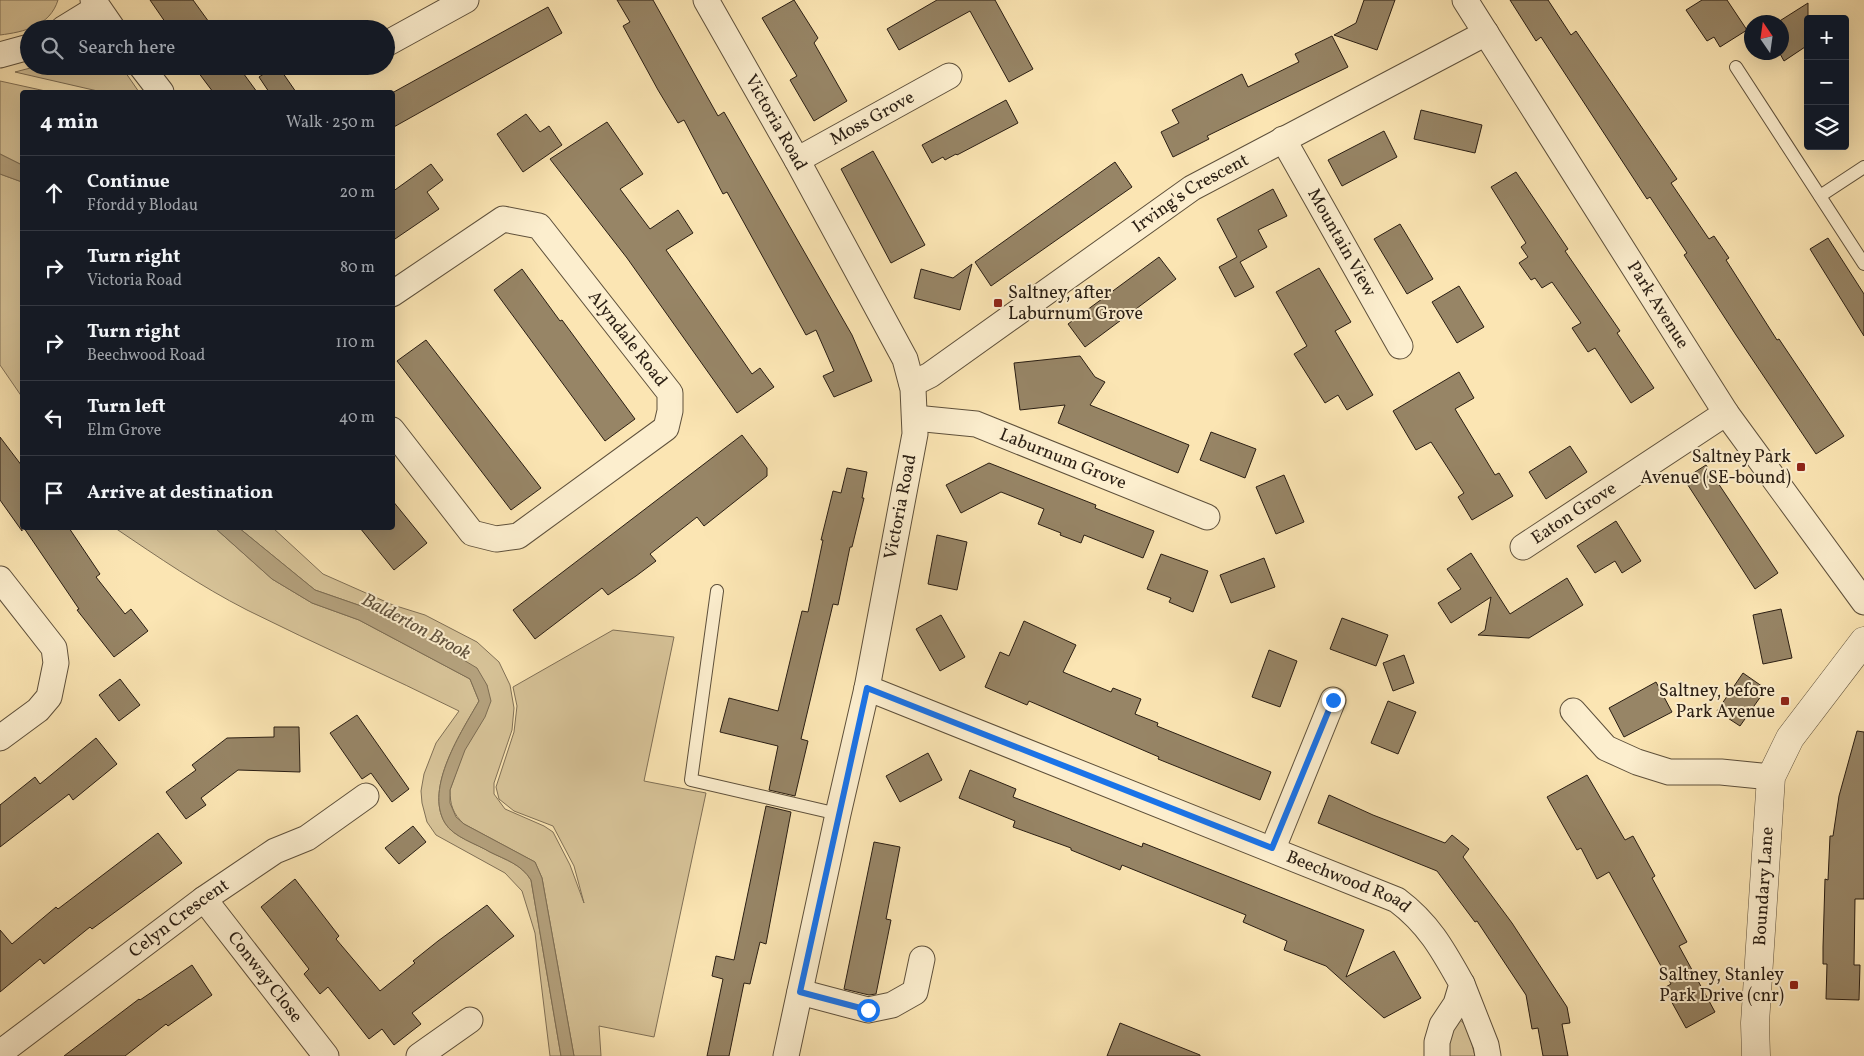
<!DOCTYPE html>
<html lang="en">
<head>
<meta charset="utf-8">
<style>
	:root { --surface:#171b24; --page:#20242c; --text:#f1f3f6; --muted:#9ea1a6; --line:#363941 }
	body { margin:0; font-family:Vollkorn,serif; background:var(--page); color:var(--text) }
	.controls { position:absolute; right:15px; top:15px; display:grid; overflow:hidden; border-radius:5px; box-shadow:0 5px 20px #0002 }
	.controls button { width:45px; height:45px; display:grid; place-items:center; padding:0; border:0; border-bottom:1px solid var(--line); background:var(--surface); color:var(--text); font:25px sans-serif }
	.compass { position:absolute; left:1744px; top:15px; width:45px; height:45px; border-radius:50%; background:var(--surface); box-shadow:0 5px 20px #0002; rotate:347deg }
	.stop { position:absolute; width:15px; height:15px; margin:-11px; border:4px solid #1a73e8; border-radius:50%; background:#fff }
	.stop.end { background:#1a73e8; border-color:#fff; box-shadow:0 1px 5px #0008 }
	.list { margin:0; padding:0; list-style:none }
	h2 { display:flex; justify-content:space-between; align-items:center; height:65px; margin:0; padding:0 20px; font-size:21px }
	h2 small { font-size:16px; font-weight:400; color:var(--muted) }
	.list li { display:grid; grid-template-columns:32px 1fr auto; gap:15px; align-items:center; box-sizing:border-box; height:75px; padding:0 20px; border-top:1px solid var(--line) }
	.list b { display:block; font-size:19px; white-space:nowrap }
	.list p { margin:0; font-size:16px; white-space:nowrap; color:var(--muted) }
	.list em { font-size:16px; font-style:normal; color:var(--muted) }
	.icon { flex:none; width:28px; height:28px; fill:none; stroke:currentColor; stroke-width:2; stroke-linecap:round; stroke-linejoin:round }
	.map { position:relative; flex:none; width:1864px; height:1056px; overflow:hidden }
	.search { position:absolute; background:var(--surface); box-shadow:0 5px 20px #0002; left:20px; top:20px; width:375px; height:55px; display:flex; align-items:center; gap:12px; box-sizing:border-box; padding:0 18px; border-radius:28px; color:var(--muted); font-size:19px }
	.panel { position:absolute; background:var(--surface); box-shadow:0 5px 20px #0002; left:20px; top:90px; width:375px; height:440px; border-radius:5px }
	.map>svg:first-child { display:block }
	.green { fill:#d7c398; stroke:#807056 }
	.water { fill:#b4a17d; stroke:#7d6d53 }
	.building { fill:#978566; stroke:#2a1e13 }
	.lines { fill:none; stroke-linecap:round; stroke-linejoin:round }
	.service-casing { stroke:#5e503b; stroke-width:14 }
	.minor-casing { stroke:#5e503b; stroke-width:27 }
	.tertiary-casing { stroke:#5e503b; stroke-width:29 }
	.service { stroke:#fceece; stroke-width:12 }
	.minor { stroke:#fceece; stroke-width:25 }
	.tertiary { stroke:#fceece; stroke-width:28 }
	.route { stroke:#1a73e8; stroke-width:6 }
	.poi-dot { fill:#8f2418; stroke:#fceece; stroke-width:2 }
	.labels { text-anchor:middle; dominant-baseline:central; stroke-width:4; stroke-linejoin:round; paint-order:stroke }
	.street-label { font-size:18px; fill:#2a1e13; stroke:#fceece }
	.poi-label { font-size:18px; fill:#2a1e13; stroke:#fceece; text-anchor:end }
	.water-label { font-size:19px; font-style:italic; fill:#61523d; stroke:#fceece }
</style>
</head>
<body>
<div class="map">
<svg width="1864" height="1056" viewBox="0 0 1864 1056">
	<rect width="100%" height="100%" fill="#fbe5b3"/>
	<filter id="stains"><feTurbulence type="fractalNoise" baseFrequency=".004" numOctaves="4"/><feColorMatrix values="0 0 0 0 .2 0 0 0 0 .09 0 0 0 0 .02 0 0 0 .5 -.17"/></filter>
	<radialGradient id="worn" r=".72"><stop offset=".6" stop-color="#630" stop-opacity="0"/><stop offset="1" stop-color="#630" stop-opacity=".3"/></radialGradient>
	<!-- green -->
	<g class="green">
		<path d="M 0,0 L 58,0 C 50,26 24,32 0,35 Z"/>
		<path d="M 38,66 L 121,66 L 139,92 L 102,92 L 15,72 Z"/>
		<path d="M 0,81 L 50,92 L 22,92 L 22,165 L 0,154 Z"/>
		<path d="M 0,174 L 22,182 L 22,397 L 0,365 Z"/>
		<path d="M 115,528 L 215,528 L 272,579 L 312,603 L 359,620 L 470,679 L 479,701 C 462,731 424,788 445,823 C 453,837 477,844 490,852 C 506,860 521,864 531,880 L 561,1056 L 550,1056 L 535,933 L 522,891 L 505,873 L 436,835 L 427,822 L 422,803 L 421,791 L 424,774 L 436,743 L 459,711 C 389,676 317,645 247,610 C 200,586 158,557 115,528 Z"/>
		<path d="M 239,528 L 273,528 L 323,574 L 393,605 L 425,615 L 477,642 L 499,662 L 510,685 L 514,708 L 512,730 L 494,783 L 494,794 L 505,809 L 544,826 L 553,832 L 570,865 L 584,903 L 574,866 L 553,826 L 514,811 L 499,799 L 496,787 L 514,732 L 517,706 L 513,687 L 613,630 L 674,637 L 644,781 L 706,793 L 654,1037 L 599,1026 L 601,1056 L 574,1056 L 542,878 L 535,862 L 464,824 C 453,814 450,805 450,790 L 487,685 L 364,607 L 315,590 Z"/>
		<path d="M 1457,1018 C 1470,1024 1471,1043 1475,1056 L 1447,1056 L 1450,1029 Z"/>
	</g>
	<!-- water -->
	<g class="water">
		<path d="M 0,154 L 22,165 L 22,182 L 0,174 Z"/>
		<path d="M 215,528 L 239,528 L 315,590 L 364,607 L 410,628 L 477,668 L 487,685 L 491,701 L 485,717 L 465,750 L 450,790 L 450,803 L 456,817 L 464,824 L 535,862 L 542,878 L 574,1056 L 561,1056 L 531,880 C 521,864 506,860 490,852 C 477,844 453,837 445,823 C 424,788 462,731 479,701 L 470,679 L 359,620 L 312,603 L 272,579 Z"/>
	</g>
	<!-- building -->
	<g class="building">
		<path d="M 150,0 L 193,0 L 214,29 L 170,29 Z"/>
		<path d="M 617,0 L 653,0 L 718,116 L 724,112 L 755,166 L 852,335 L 872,381 L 834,397 L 823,376 L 834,371 L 816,330 L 806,335 L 727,192 L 723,194 L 684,120 L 678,123 L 658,90 L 623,26 L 630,22 Z"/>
		<path d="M 794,0 L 818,38 L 814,43 L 847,101 L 814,121 L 790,80 L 797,76 L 762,18 Z"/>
		<path d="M 937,0 L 995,0 L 1033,69 L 1009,82 L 970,11 L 899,50 L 887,29 Z"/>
		<path d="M 1364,0 L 1395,0 L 1377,50 L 1334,35 L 1356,23 Z"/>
		<path d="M 1510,0 L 1548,0 L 1571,35 L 1576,31 L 1677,179 L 1671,183 L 1709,239 L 1714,236 L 1729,258 L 1726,260 L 1777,340 L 1779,339 L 1844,436 L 1816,454 L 1736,335 L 1684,255 L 1687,253 L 1650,197 L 1647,199 L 1541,37 L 1536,41 Z"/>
		<path d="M 1702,0 L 1727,0 L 1747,30 L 1720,47 L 1714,37 L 1707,41 L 1686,10 Z"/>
		<path d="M 1808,3 L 1808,45 L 1784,61 L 1779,52 L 1782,52 L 1782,22 L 1778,22 Z"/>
		<path d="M 548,7 L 562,33 L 392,128 L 392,93 Z"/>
		<path d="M 1332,36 L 1348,67 L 1207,136 L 1209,139 L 1173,157 L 1161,132 L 1179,123 L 1172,110 L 1242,74 L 1248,87 L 1299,62 L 1295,54 Z"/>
		<path d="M 198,66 L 238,66 L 257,92 L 213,92 L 195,68 Z"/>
		<path d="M 276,66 L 278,66 L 296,92 L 269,92 L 259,77 Z"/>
		<path d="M 1006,100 L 1018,123 L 957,155 L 956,154 L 945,160 L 943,157 L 932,163 L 922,145 Z"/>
		<path d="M 1421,110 L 1482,125 L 1475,153 L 1414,139 Z"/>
		<path d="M 526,114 L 540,132 L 549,126 L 562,145 L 523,172 L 497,134 Z"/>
		<path d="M 607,122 L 643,174 L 620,189 L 650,229 L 678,210 L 693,233 L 666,250 L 752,374 L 760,368 L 774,387 L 737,413 L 627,258 L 550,159 Z"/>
		<path d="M 1384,131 L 1397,157 L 1342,186 L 1328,160 Z"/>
		<path d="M 873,151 L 925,245 L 891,263 L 841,169 Z"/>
		<path d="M 1115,162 L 1132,187 L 991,286 L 975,262 Z"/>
		<path d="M 431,164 L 443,180 L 427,192 L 439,209 L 392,241 L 392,192 Z"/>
		<path d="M 1516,172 L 1568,249 L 1565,251 L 1620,331 L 1617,333 L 1654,388 L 1631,403 L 1595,348 L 1588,352 L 1572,328 L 1581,323 L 1552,282 L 1542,288 L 1535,278 L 1531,280 L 1519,263 L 1528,257 L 1521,247 L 1526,243 L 1491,187 Z"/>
		<path d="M 1273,189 L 1287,216 L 1258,230 L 1267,247 L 1240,262 L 1254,287 L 1235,297 L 1219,267 L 1237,257 L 1217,219 Z"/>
		<path d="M 1400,224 L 1433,279 L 1407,294 L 1374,239 Z"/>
		<path d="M 1828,238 L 1864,294 L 1864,336 L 1810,249 Z"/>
		<path d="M 1159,257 L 1176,279 L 1085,347 L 1068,324 Z"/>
		<path d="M 972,264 L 960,310 L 914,298 L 921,269 L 953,278 Z"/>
		<path d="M 1319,268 L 1351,322 L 1335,331 L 1373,395 L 1347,410 L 1338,395 L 1325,403 L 1294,354 L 1307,346 L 1276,292 Z"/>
		<path d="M 522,269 L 560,321 L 562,320 L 635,419 L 605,441 L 494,290 Z"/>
		<path d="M 1459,286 L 1484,327 L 1457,343 L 1432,302 Z"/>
		<path d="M 426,340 L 541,488 L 511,510 L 397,361 Z"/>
		<path d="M 1080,356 L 1095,377 L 1105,382 L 1090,405 L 1189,445 L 1178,473 L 1058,423 L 1065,405 L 1020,410 L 1014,363 Z"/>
		<path d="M 1459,372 L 1474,398 L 1455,409 L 1495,475 L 1499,473 L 1513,496 L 1472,520 L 1458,497 L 1464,493 L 1431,442 L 1416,450 L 1393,411 Z"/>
		<path d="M 1211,432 L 1256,449 L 1245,478 L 1200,460 Z"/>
		<path d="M 742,435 L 767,468 L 767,476 L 704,526 L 697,517 L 650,554 L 656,561 L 636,576 L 608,595 L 602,588 L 535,639 L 513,610 Z"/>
		<path d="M 0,437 L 22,466 L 22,531 L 0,500 Z"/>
		<path d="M 1570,446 L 1587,472 L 1546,499 L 1529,472 Z"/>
		<path d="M 989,463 L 1096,505 L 1095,508 L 1154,531 L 1143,558 L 1084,535 L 1081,543 L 1060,535 L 1061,533 L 1038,524 L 1044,509 L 1001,492 L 961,513 L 946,485 Z"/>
		<path d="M 1706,465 L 1778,573 L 1755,589 L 1684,479 Z"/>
		<path d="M 847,468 L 867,472 L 862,498 L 864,498 L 852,547 L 850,547 L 838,605 L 833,604 L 801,739 L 808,741 L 795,796 L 769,790 L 778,746 L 720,732 L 729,698 L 778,711 L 802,611 L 808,612 L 823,540 L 821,540 L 833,491 L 841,493 Z"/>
		<path d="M 1284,475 L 1304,522 L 1276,534 L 1256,487 Z"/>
		<path d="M 392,500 L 427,543 L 394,570 L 360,528 L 392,528 Z"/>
		<path d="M 1616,521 L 1641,561 L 1622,573 L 1615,561 L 1595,573 L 1577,546 Z"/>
		<path d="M 24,528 L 69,528 L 100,574 L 96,577 L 125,614 L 131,609 L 148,631 L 114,657 L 77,610 L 79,609 Z"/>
		<path d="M 937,535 L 967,542 L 957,590 L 928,584 Z"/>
		<path d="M 1471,553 L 1510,614 L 1567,578 L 1583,605 L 1529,638 L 1478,635 L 1485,630 L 1491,597 L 1451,623 L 1438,603 L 1461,589 L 1447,569 Z"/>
		<path d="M 1161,554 L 1208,571 L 1193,612 L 1169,602 L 1171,598 L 1147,589 Z"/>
		<path d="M 1264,558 L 1275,587 L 1231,603 L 1220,575 Z"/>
		<path d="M 1781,609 L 1792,658 L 1763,664 L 1753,615 Z"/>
		<path d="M 941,615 L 965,657 L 940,671 L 916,629 Z"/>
		<path d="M 1342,618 L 1388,635 L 1376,666 L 1330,649 Z"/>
		<path d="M 1024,621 L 1076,645 L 1063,672 L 1111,692 L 1113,688 L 1141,699 L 1135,714 L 1158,723 L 1157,726 L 1271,772 L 1260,800 L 1158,759 L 1159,757 L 1029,701 L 1027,705 L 985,687 L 1000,652 L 1009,656 Z"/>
		<path d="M 1269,650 L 1297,661 L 1280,707 L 1252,697 Z"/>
		<path d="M 1404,655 L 1414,683 L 1393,691 L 1383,663 Z"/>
		<path d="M 1743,673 L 1766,689 L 1740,726 L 1717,711 Z"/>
		<path d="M 120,679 L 140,705 L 119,721 L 99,695 Z"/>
		<path d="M 1656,682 L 1672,712 L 1624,737 L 1609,708 Z"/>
		<path d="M 1388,701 L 1416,712 L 1398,754 L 1371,743 Z"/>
		<path d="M 357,715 L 409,789 L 392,802 L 371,773 L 362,779 L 330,733 Z"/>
		<path d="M 274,727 L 299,727 L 300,772 L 238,770 L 201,798 L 206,805 L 186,819 L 166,792 L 196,770 L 192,765 L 227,738 L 274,737 Z"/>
		<path d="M 1857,731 L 1864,732 L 1864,899 L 1855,899 L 1854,965 L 1860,965 L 1859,1000 L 1826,999 L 1827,964 L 1823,964 L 1823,947 L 1825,879 L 1828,880 L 1830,836 L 1833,836 L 1839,796 Z"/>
		<path d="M 96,738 L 117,764 L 73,800 L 69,794 L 0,847 L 0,805 L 35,777 L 40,784 Z"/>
		<path d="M 928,753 L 942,780 L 900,802 L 886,776 Z"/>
		<path d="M 970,770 L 1016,789 L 1013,797 L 1142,847 L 1143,843 L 1364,930 L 1346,977 L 1394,951 L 1421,998 L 1384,1018 L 1326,966 L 1284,950 L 1287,941 L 1243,922 L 1246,915 L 1122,865 L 1120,870 L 1071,850 L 1071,848 L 1013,827 L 1015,821 L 959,798 Z"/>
		<path d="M 1587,775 L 1625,840 L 1633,836 L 1655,876 L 1652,878 L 1687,942 L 1679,946 L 1715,1012 L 1686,1028 L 1664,988 L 1671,984 L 1609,872 L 1597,879 L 1581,848 L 1577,850 L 1547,797 Z"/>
		<path d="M 1329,795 L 1373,815 L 1445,843 L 1452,835 L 1469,849 L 1463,857 L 1512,923 L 1567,1007 L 1570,1023 L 1562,1024 L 1568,1056 L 1543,1056 L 1538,1028 L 1532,1029 L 1526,995 L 1477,921 L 1475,922 L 1437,871 L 1318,823 Z"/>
		<path d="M 766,806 L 791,812 L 766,944 L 760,942 L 750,984 L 744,983 L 729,1056 L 707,1056 L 723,979 L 712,976 L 716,956 L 734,960 Z"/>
		<path d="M 413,826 L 426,842 L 399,864 L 385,848 Z"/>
		<path d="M 158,833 L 182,863 L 92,929 L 90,927 L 44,964 L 40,959 L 0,992 L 0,930 L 12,944 L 56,907 L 58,909 Z"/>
		<path d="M 874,842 L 900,847 L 886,919 L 891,920 L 876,994 L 869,995 L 844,989 Z"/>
		<path d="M 295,879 L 339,936 L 336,939 L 380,991 L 415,963 L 413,961 L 438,941 L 487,905 L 514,936 L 412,1013 L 421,1024 L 394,1045 L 382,1029 L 369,1039 L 328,987 L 320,994 L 304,974 L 309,969 L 261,907 Z"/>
		<path d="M 192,965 L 212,995 L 168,1026 L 166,1024 L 125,1056 L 64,1056 L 139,999 L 140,1000 Z"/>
		<path d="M 1120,1023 L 1200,1055 L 1200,1056 L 1107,1056 Z"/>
	</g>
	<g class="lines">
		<defs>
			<g id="service">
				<path d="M 1736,67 L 1864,264"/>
				<path d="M 1820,196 L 1864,167"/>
				<path d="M 717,591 L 691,780 L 838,814"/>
			</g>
			<g id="minor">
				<path d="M 93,0 L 113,29"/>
				<path id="s1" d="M 706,0 L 797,160 L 905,359 L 913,389 L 915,434 L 867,688 L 838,814 L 786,1056"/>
				<path id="s2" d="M 1465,0 L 1726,413 L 1864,602"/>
				<path d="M 63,29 L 97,8"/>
				<path d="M 386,44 L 466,0"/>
				<path d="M 0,55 L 29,47"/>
				<path d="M 141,66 L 161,92"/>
				<path id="s3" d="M 1283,139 L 1400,346"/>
				<path id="s4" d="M 797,160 L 949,76"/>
				<path id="s5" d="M 392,294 L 503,219 L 539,226 L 670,393 L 670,411 L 666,428 L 518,536 L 496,539 L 472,533 L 392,430"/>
				<path id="s6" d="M 912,384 L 930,375 L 1192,188 L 1486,33"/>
				<path id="s7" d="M 915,418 L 976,424 L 1207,517"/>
				<path id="s8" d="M 1523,547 L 1726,413"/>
				<path d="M 0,579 L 54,648 L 56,663 L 49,697 L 38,710 L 0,738"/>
				<path id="s9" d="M 867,688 L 1397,900 C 1429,924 1443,950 1462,984 L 1456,1004 L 1442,1025 L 1437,1042 L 1437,1056"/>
				<path d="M 1573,711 L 1606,748 L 1637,762 L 1669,772 L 1721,772 L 1771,777"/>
				<path d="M 1273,848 L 1333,700"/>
				<path id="s10" d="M 204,899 L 326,1056"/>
				<path d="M 1462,984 L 1486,1045 L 1488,1056"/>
				<path d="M 800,992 L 868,1010 L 892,1005 L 915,992 L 922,959"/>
				<path id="s11" d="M 0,1053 L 204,899 L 275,851 L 307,838 L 366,796"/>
				<path d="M 419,1056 L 470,1020"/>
			</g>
			<g id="tertiary">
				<path id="s12" d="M 1756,1056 L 1755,1023 L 1771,777 L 1790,738 L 1864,641"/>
			</g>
		</defs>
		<!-- service casing -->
		<use href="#service" class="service-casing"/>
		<!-- minor casing -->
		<use href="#minor" class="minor-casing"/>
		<!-- tertiary casing -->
		<use href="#tertiary" class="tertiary-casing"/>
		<!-- service -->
		<use href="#service" class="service"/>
		<!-- minor -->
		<use href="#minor" class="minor"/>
		<!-- tertiary -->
		<use href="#tertiary" class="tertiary"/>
	</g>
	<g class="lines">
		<!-- route -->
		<path class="route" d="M 868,1010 L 800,992 L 867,688 L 1272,848 L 1333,700"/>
	</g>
	<!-- markers -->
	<g class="poi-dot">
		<rect x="993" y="298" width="10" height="10" rx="2.5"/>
		<rect x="1796" y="462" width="10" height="10" rx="2.5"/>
		<rect x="1780" y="696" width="10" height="10" rx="2.5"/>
		<rect x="1789" y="980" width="10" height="10" rx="2.5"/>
	</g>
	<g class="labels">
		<!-- street labels -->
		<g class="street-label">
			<text stroke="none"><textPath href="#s4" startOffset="86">Moss Grove</textPath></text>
			<text stroke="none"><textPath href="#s1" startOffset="141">Victoria Road</textPath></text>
			<text stroke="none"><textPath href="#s6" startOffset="338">Irving's Crescent</textPath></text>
			<text stroke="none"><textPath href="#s3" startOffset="119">Mountain View</textPath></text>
			<text stroke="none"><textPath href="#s2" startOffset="361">Park Avenue</textPath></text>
			<text stroke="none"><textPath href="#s5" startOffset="314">Alyndale Road</textPath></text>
			<text stroke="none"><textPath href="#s7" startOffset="155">Laburnum Grove</textPath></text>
			<text transform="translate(901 507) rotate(-79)">Victoria Road</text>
			<text stroke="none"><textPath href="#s8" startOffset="61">Eaton Grove</textPath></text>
			<text stroke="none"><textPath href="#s9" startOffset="519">Beechwood Road</textPath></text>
			<text stroke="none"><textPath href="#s12" startOffset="170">Boundary Lane</textPath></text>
			<text stroke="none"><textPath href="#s11" startOffset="224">Celyn Crescent</textPath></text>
			<text stroke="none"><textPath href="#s10" startOffset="99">Conway Close</textPath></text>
		</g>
		<!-- poi labels -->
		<g class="poi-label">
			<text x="1008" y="293" text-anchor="start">Saltney, after<tspan x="1008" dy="21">Laburnum Grove</tspan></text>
			<text x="1791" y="457">Saltney Park<tspan x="1791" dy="21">Avenue (SE-bound)</tspan></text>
			<text x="1775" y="691">Saltney, before<tspan x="1775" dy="21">Park Avenue</tspan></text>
			<text x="1784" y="975">Saltney, Stanley<tspan x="1784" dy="21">Park Drive (cnr)</tspan></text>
		</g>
		<!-- water labels -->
		<g class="water-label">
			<text transform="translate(416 627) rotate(28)">Balderton Brook</text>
		</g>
	</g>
	<rect width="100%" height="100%" filter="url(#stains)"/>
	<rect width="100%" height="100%" fill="url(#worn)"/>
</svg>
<div class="controls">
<button>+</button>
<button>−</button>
<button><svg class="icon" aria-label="layers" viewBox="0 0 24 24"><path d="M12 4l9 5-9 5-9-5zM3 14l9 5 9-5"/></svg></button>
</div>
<svg class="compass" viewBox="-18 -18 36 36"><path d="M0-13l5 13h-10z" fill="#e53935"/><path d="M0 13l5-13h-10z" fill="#9ea1a6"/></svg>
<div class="stop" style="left:868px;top:1010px"></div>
<div class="stop end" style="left:1333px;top:700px"></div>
<div class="search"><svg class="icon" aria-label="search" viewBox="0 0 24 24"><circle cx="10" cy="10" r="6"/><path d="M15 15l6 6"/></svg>Search here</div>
<section class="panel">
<h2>4 min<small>Walk · 250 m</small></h2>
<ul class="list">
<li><svg class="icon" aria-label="ahead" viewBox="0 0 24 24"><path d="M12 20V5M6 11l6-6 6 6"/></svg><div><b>Continue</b><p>Ffordd y Blodau</p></div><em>20 m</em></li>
<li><svg class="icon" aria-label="right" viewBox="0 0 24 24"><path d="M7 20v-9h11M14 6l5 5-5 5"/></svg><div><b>Turn right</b><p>Victoria Road</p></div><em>80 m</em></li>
<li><svg class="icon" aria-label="right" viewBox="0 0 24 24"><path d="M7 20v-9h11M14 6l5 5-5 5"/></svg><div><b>Turn right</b><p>Beechwood Road</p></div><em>110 m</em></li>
<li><svg class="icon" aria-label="left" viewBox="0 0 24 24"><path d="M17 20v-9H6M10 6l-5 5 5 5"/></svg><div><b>Turn left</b><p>Elm Grove</p></div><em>40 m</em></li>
<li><svg class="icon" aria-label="arrive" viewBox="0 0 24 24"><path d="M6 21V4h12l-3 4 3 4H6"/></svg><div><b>Arrive at destination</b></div></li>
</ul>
</section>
</div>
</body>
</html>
